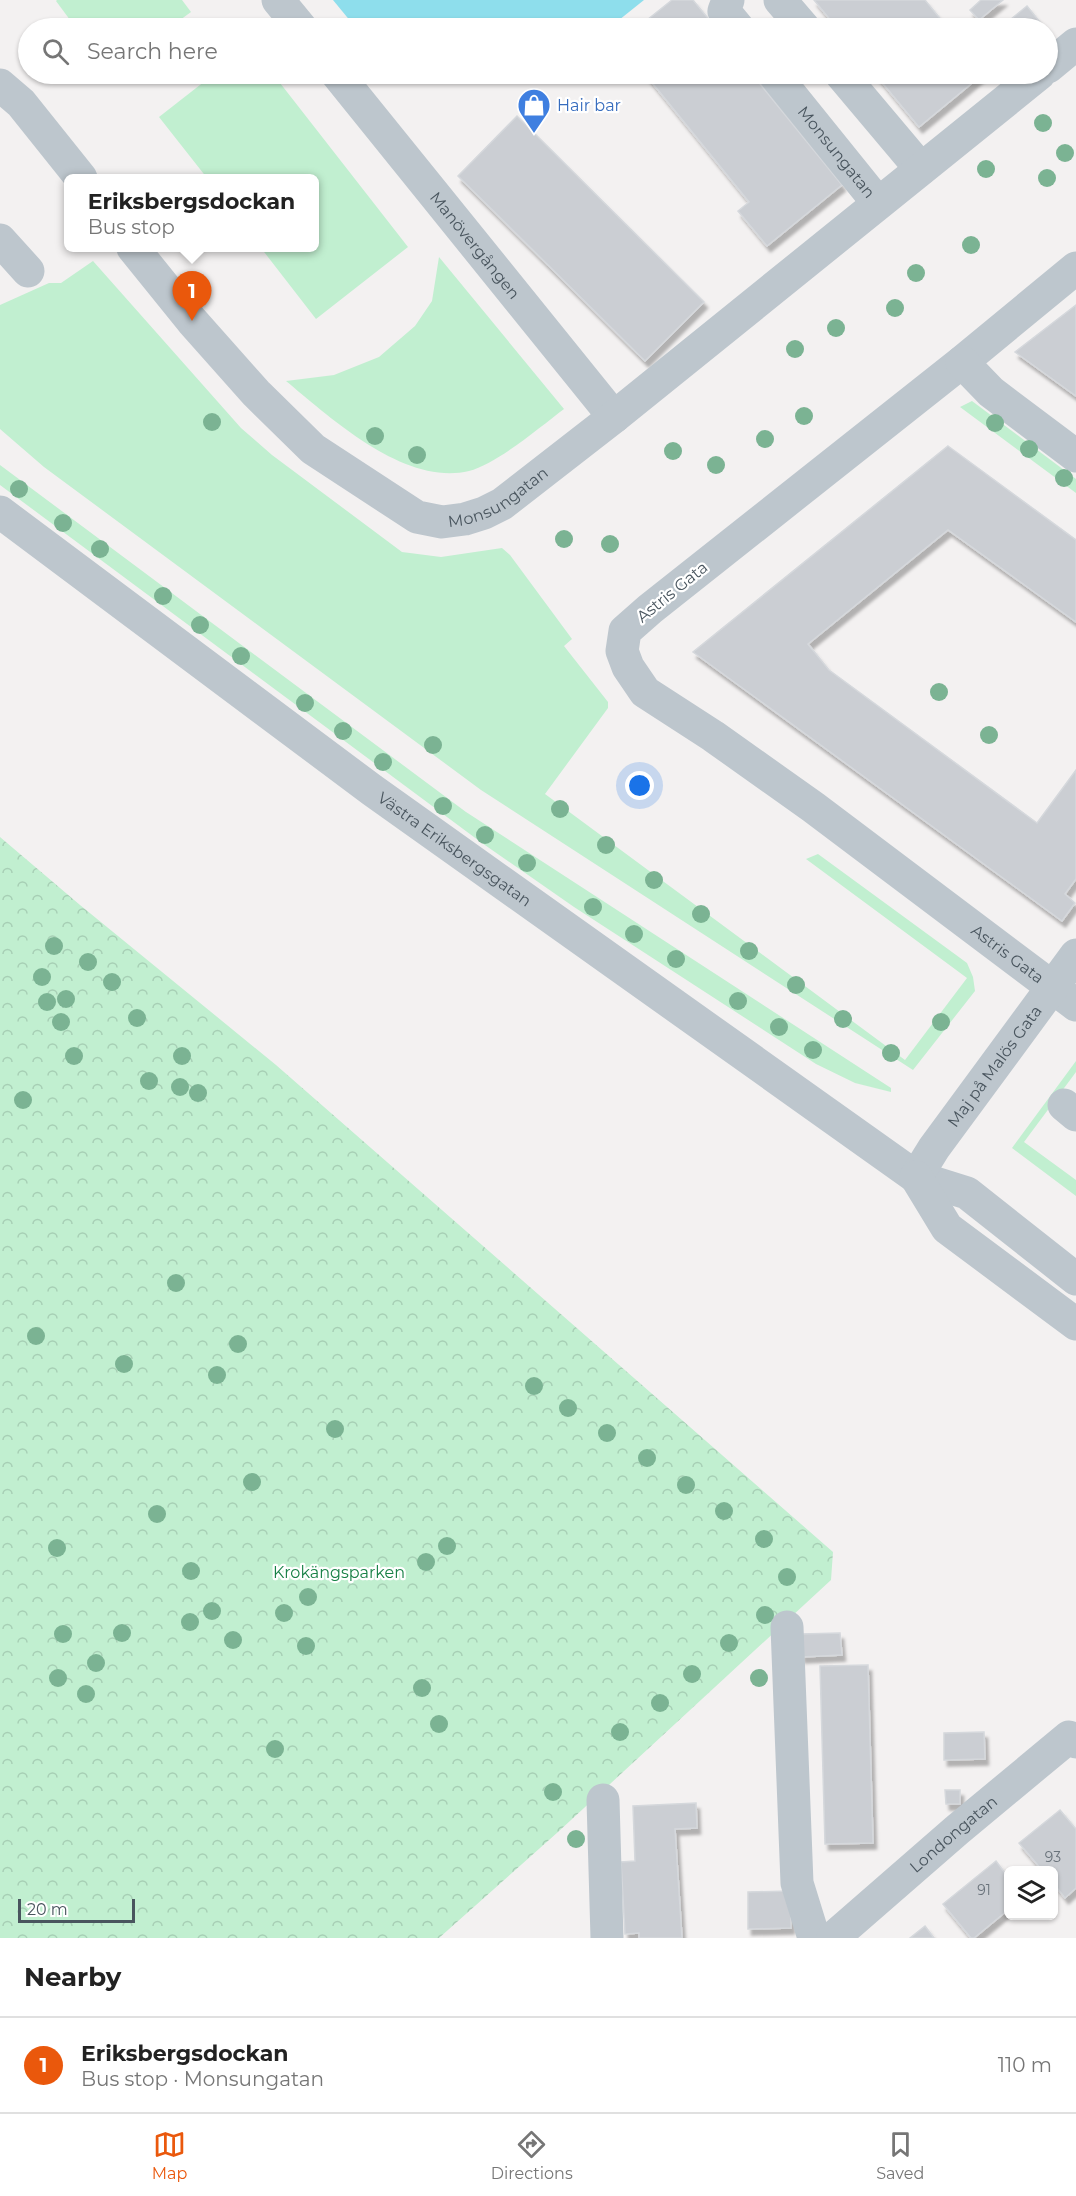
<!DOCTYPE html>
<html lang="en">
<head>
<meta charset="utf-8">
<style>
	:root { --surface:#fff; --page:#f6f6f6; --text:#222; --muted:#767676; --line:#e0e0e0; --accent:#ea580c }
	body { margin:0; font-family:Montserrat,sans-serif; background:var(--page); color:var(--text) }
	.controls { position:absolute; right:18px; bottom:18px; display:grid; overflow:hidden; border-radius:9px; box-shadow:0 2px 4px #0004 }
	.controls button { width:54px; height:54px; display:grid; place-items:center; padding:0; border:0; border-bottom:2px solid var(--line); background:var(--surface); color:var(--text); font:30px sans-serif }
	.scale { position:absolute; left:18px; bottom:15px; width:117px; box-sizing:border-box; padding-left:6px; border:3px solid #49555e; border-top:0; font-size:16px; line-height:21px; white-space:nowrap; color:#49555e; -webkit-text-stroke:4px #fff; paint-order:stroke }
	.you { position:absolute; left:640px; top:786px; width:21px; height:21px; margin:-15px; border:4px solid #fff; border-radius:50%; background:#1a73e8; box-shadow:0 0 0 9px #1a73e833 }
	.badge { display:grid; place-items:center; width:39px; height:39px; border-radius:50%; background:var(--accent); color:#fff; font-size:20px; font-weight:700 }
	.pin { position:absolute; translate:-50% -50px; filter:drop-shadow(0 2px 3px #0008) }
	.pin::after { content:''; position:absolute; top:32px; width:21px; height:18px; background:inherit; clip-path:polygon(0 0,100% 0,50% 100%) }
	.popup { position:absolute; left:64px; top:174px; width:255px; height:78px; box-sizing:border-box; display:grid; place-content:center; border-radius:9px; background:var(--surface); filter:drop-shadow(0 2px 4px #0005); font-size:20px; white-space:nowrap; color:var(--muted) }
	.popup b { font-size:22px; color:var(--text) }
	.popup::after { content:''; position:absolute; left:50%; top:100%; margin-left:-12px; border:12px solid transparent; border-top-color:var(--surface) }
	.list { margin:0; padding:0; list-style:none }
	h2 { display:flex; justify-content:space-between; align-items:center; height:78px; margin:0; padding:0 24px; font-size:26px }
	h2 small { font-size:20px; font-weight:400; color:var(--muted) }
	.list li { display:grid; grid-template-columns:39px 1fr auto; gap:18px; align-items:center; box-sizing:border-box; height:96px; padding:0 24px; border-top:2px solid var(--line) }
	.list b { display:block; font-size:22px; white-space:nowrap }
	.list p { margin:0; font-size:20px; white-space:nowrap; color:var(--muted) }
	.list em { font-size:20px; font-style:normal; color:var(--muted) }
	.icon { flex:none; width:33px; height:33px; fill:none; stroke:currentColor; stroke-width:2; stroke-linecap:round; stroke-linejoin:round }
	.map { position:relative; flex:none; width:1076px; height:1938px; overflow:hidden }
	.search { position:absolute; background:var(--surface); box-shadow:0 2px 4px #0004; left:18px; right:18px; top:18px; height:66px; display:flex; align-items:center; gap:15px; box-sizing:border-box; padding:0 21px; border-radius:33px; color:var(--muted); font-size:22px }
	.sheet { height:174px; background:var(--surface) }
	nav { display:flex; justify-content:space-around; align-items:center; box-sizing:border-box; height:84px; border-top:2px solid var(--line); background:var(--surface); font-size:16px; color:var(--muted) }
	nav a { display:grid; justify-items:center; gap:3px }
	nav .on { color:var(--accent) }
	.map>svg:first-child { display:block }
	.green { fill:#c1efd0 }
	.forest { fill:url(#forest-crowns) }
	.water { fill:#8edeec }
	.building { fill:#cbced3; stroke:#d5d8dc; stroke-width:1.5; filter:url(#shadow) }
	.lines { fill:none; stroke-linecap:round; stroke-linejoin:round }
	.minor { stroke:#bdc6cd; stroke-width:33 }
	.tree { fill:#7bb393 }
	.labels { text-anchor:middle; dominant-baseline:central; stroke-width:4.5; stroke-linejoin:round; paint-order:stroke }
	.number-label { font-size:14px; fill:#6a737b }
	.shop-label { font-size:16px; fill:#366cbe; stroke:#fff; text-anchor:start }
	.street-label { font-size:16px; fill:#49555e; stroke:#fff }
	.park-label { font-size:16px; fill:#188146; stroke:#fff }
</style>
</head>
<body>
<div class="map">
<svg width="1076" height="1938" viewBox="0 0 1076 1938">
	<defs>
		<pattern id="forest-crowns" width="20" height="18" patternUnits="userSpaceOnUse" patternTransform="scale(1.5)"><rect width="20" height="18" fill="#c1efd0"/><path d="M2 6a3 3 0 1 1 6 0M12 15a3 3 0 1 1 6 0" fill="none" stroke="#a7cfb5"/></pattern>
		<filter id="shadow"><feDropShadow dx="3.5" dy="6" stdDeviation="1.5" flood-color="#0004"/></filter>
	</defs>
	<rect width="100%" height="100%" fill="#f3f1f1"/>
	<!-- green -->
	<g class="green">
		<path d="M 57,0 L 182,0 L 191,12 L 169,28 L 76,28 L 56,1 Z"/>
		<path d="M 214,74 L 273,74 L 408,247 L 316,319 L 261,248 L 315,248 L 315,178 L 207,178 L 159,117 Z"/>
		<path d="M 439,257 L 564,409 C 540,427 497,464 469,471 C 405,486 333,420 286,381 L 334,375 L 379,357 L 415,326 L 432,301 Z"/>
		<path d="M 93,261 L 241,428 L 272,455 L 402,552 L 441,557 L 502,548 L 510,555 L 572,639 L 564,646 L 608,702 L 608,708 L 545,794 L 905,1060 L 967,978 L 806,859 L 818,854 L 967,963 L 973,977 L 975,991 L 913,1070 L 481,790 L 44,467 L 0,429 L 0,305 L 49,283 L 61,283 Z"/>
		<path d="M 972,401 L 1076,479 L 1076,493 L 960,407 Z"/>
		<path d="M 0,465 L 466,812 L 891,1088 L 891,1092 L 855,1083 L 816,1064 L 574,907 L 482,843 L 0,485 Z"/>
		<path d="M 1076,1061 L 1076,1072 L 1024,1142 L 1076,1180 L 1076,1196 L 1012,1148 Z"/>
	</g>
	<!-- forest -->
	<path class="forest" d="M 0,837 L 80,905 L 276,1065 L 833,1552 L 831,1580 L 558,1832 L 439,1938 L 0,1938 Z"/>
	<!-- water -->
	<path class="water" d="M 333,0 L 644,0 L 609,28 L 356,28 Z"/>
	<!-- building -->
	<g class="building">
		<path d="M 672,0 L 693,0 L 716,28 L 637,28 Z"/>
		<path d="M 814,0 L 925,0 L 948,28 L 837,28 Z"/>
		<path d="M 981,0 L 1003,0 L 979,20 L 970,10 Z"/>
		<path d="M 1027,6 L 1040,22 L 1032,28 L 1000,28 Z"/>
		<path d="M 645,74 L 752,74 L 842,185 L 767,246 L 738,211 L 749,202 Z"/>
		<path d="M 875,74 L 983,74 L 919,127 Z"/>
		<path d="M 517,116 L 704,302 L 645,361 L 458,176 Z"/>
		<path d="M 1076,305 L 1076,396 L 1015,352 Z"/>
		<path d="M 948,446 L 1076,540 L 1076,622 L 948,530 L 808,644 L 829,670 L 1037,823 L 1076,770 L 1076,879 L 1065,894 L 1075,903 L 1062,921 L 693,652 Z"/>
		<path d="M 840,1633 L 842,1655 L 801,1657 L 801,1634 Z"/>
		<path d="M 868,1665 L 873,1843 L 825,1844 L 820,1666 Z"/>
		<path d="M 984,1732 L 985,1759 L 944,1760 L 944,1733 Z"/>
		<path d="M 945,1790 L 960,1790 L 960,1804 L 946,1804 Z"/>
		<path d="M 696,1803 L 697,1828 L 675,1829 L 682,1938 L 639,1938 L 639,1933 L 625,1934 L 621,1862 L 635,1861 L 633,1806 Z"/>
		<path d="M 1060,1810 L 1076,1829 L 1076,1888 L 1065,1898 L 1054,1884 L 1054,1870 L 1042,1870 L 1019,1843 Z"/>
		<path d="M 996,1861 L 1008,1877 L 1008,1910 L 974,1938 L 971,1938 L 943,1904 Z"/>
		<path d="M 790,1891 L 791,1928 L 748,1929 L 748,1892 Z"/>
		<path d="M 925,1926 L 934,1938 L 910,1938 Z"/>
	</g>
	<g class="lines">
		<!-- minor -->
		<g class="minor">
			<path d="M 278,0 L 301,28"/>
			<path d="M 728,0 L 724,11 L 738,28"/>
			<path d="M 780,0 L 804,28"/>
			<path d="M 1048,67 L 1076,44"/>
			<path id="s1" d="M 337,74 L 614,417"/>
			<path id="s2" d="M 774,74 L 878,203"/>
			<path d="M 841,74 L 921,169"/>
			<path d="M 0,85 L 21,103 L 81,178"/>
			<path d="M 0,240 L 28,271"/>
			<path id="s3" d="M 133,248 L 192,321 L 256,393 L 313,449 L 417,517 L 442,522 L 465,519 L 484,513 L 502,504 L 614,417 L 1039,74"/>
			<path id="s4" d="M 1076,268 L 962,362 L 650,609 L 625,631 L 622,651 L 628,667 L 645,692 L 713,736 L 813,807 L 1076,1005"/>
			<path d="M 962,362 L 991,392 L 1076,456"/>
			<path id="s5" d="M 0,512 L 372,790 L 916,1177 L 967,1193 L 1076,1279"/>
			<path d="M 1064,1105 L 1076,1115"/>
			<path id="s6" d="M 916,1177 L 934,1148 L 1076,955"/>
			<path d="M 916,1177 L 947,1228 L 1076,1324"/>
			<path d="M 787,1627 L 797,1883 L 814,1938"/>
			<path d="M 603,1800 L 607,1938"/>
			<path id="s7" d="M 833,1938 L 957,1830 L 1069,1737 L 1076,1742"/>
		</g>
	</g>
	<!-- trees -->
	<g class="tree">
		<circle cx="1043" cy="123" r="9"/>
		<circle cx="1065" cy="153" r="9"/>
		<circle cx="986" cy="169" r="9"/>
		<circle cx="1047" cy="178" r="9"/>
		<circle cx="971" cy="245" r="9"/>
		<circle cx="916" cy="273" r="9"/>
		<circle cx="895" cy="308" r="9"/>
		<circle cx="836" cy="328" r="9"/>
		<circle cx="795" cy="349" r="9"/>
		<circle cx="804" cy="416" r="9"/>
		<circle cx="212" cy="422" r="9"/>
		<circle cx="995" cy="423" r="9"/>
		<circle cx="375" cy="436" r="9"/>
		<circle cx="765" cy="439" r="9"/>
		<circle cx="1029" cy="449" r="9"/>
		<circle cx="673" cy="451" r="9"/>
		<circle cx="417" cy="455" r="9"/>
		<circle cx="716" cy="465" r="9"/>
		<circle cx="1064" cy="478" r="9"/>
		<circle cx="19" cy="489" r="9"/>
		<circle cx="63" cy="523" r="9"/>
		<circle cx="564" cy="539" r="9"/>
		<circle cx="610" cy="544" r="9"/>
		<circle cx="100" cy="549" r="9"/>
		<circle cx="163" cy="596" r="9"/>
		<circle cx="200" cy="625" r="9"/>
		<circle cx="241" cy="656" r="9"/>
		<circle cx="939" cy="692" r="9"/>
		<circle cx="305" cy="703" r="9"/>
		<circle cx="343" cy="731" r="9"/>
		<circle cx="989" cy="735" r="9"/>
		<circle cx="433" cy="745" r="9"/>
		<circle cx="383" cy="762" r="9"/>
		<circle cx="443" cy="806" r="9"/>
		<circle cx="560" cy="809" r="9"/>
		<circle cx="485" cy="835" r="9"/>
		<circle cx="606" cy="845" r="9"/>
		<circle cx="527" cy="863" r="9"/>
		<circle cx="654" cy="880" r="9"/>
		<circle cx="593" cy="907" r="9"/>
		<circle cx="701" cy="914" r="9"/>
		<circle cx="634" cy="934" r="9"/>
		<circle cx="54" cy="946" r="9"/>
		<circle cx="749" cy="951" r="9"/>
		<circle cx="676" cy="959" r="9"/>
		<circle cx="88" cy="962" r="9"/>
		<circle cx="42" cy="977" r="9"/>
		<circle cx="112" cy="982" r="9"/>
		<circle cx="796" cy="985" r="9"/>
		<circle cx="66" cy="999" r="9"/>
		<circle cx="738" cy="1001" r="9"/>
		<circle cx="47" cy="1002" r="9"/>
		<circle cx="137" cy="1018" r="9"/>
		<circle cx="843" cy="1019" r="9"/>
		<circle cx="61" cy="1022" r="9"/>
		<circle cx="941" cy="1022" r="9"/>
		<circle cx="779" cy="1027" r="9"/>
		<circle cx="813" cy="1050" r="9"/>
		<circle cx="891" cy="1053" r="9"/>
		<circle cx="74" cy="1056" r="9"/>
		<circle cx="182" cy="1056" r="9"/>
		<circle cx="149" cy="1081" r="9"/>
		<circle cx="180" cy="1087" r="9"/>
		<circle cx="198" cy="1093" r="9"/>
		<circle cx="23" cy="1100" r="9"/>
		<circle cx="176" cy="1283" r="9"/>
		<circle cx="36" cy="1336" r="9"/>
		<circle cx="238" cy="1344" r="9"/>
		<circle cx="124" cy="1364" r="9"/>
		<circle cx="217" cy="1375" r="9"/>
		<circle cx="534" cy="1386" r="9"/>
		<circle cx="568" cy="1408" r="9"/>
		<circle cx="335" cy="1429" r="9"/>
		<circle cx="607" cy="1433" r="9"/>
		<circle cx="647" cy="1458" r="9"/>
		<circle cx="252" cy="1482" r="9"/>
		<circle cx="686" cy="1485" r="9"/>
		<circle cx="724" cy="1511" r="9"/>
		<circle cx="157" cy="1514" r="9"/>
		<circle cx="764" cy="1539" r="9"/>
		<circle cx="447" cy="1546" r="9"/>
		<circle cx="57" cy="1548" r="9"/>
		<circle cx="426" cy="1562" r="9"/>
		<circle cx="191" cy="1571" r="9"/>
		<circle cx="787" cy="1577" r="9"/>
		<circle cx="308" cy="1597" r="9"/>
		<circle cx="212" cy="1611" r="9"/>
		<circle cx="284" cy="1613" r="9"/>
		<circle cx="765" cy="1615" r="9"/>
		<circle cx="190" cy="1622" r="9"/>
		<circle cx="122" cy="1633" r="9"/>
		<circle cx="63" cy="1634" r="9"/>
		<circle cx="233" cy="1640" r="9"/>
		<circle cx="729" cy="1643" r="9"/>
		<circle cx="306" cy="1646" r="9"/>
		<circle cx="96" cy="1663" r="9"/>
		<circle cx="692" cy="1674" r="9"/>
		<circle cx="58" cy="1678" r="9"/>
		<circle cx="759" cy="1678" r="9"/>
		<circle cx="422" cy="1688" r="9"/>
		<circle cx="86" cy="1694" r="9"/>
		<circle cx="660" cy="1703" r="9"/>
		<circle cx="439" cy="1724" r="9"/>
		<circle cx="620" cy="1732" r="9"/>
		<circle cx="275" cy="1749" r="9"/>
		<circle cx="553" cy="1792" r="9"/>
		<circle cx="576" cy="1839" r="9"/>
	</g>
	<!-- icons -->
	<defs>
		<symbol id="shop-pin" viewBox="-11 -11 22 30"><path d="M0 17L-7.5 6A9.5 9.5 0 1 1 7.5 6Z" fill="#3f7fe0" stroke="#fff"/><path d="M-5-2.5h2.3a2.7 3.5 0 0 1 5.4 0H5L5.5 6h-11ZM-1.5-2.5h3a1.5 2.3 0 0 0-3 0Z" fill="#fff"/></symbol>
	</defs>
	<g fill-rule="evenodd">
		<use href="#shop-pin" x="515" y="86" width="38" height="52"/>
	</g>
	<g class="labels">
		<!-- number labels -->
		<g class="number-label">
			<text x="1053" y="1857">93</text>
			<text x="984" y="1890">91</text>
		</g>
		<!-- shop labels -->
		<g class="shop-label">
			<text x="557" y="105">Hair bar</text>
		</g>
		<!-- street labels -->
		<g class="street-label">
			<text stroke="none"><textPath href="#s2" startOffset="100">Monsungatan</textPath></text>
			<text stroke="none"><textPath href="#s1" startOffset="220">Manövergången</textPath></text>
			<text stroke="none"><textPath href="#s3" startOffset="482">Monsungatan</textPath></text>
			<text transform="translate(672 592) rotate(-39)">Astris Gata</text>
			<text stroke="none"><textPath href="#s5" startOffset="566">Västra Eriksbergsgatan</textPath></text>
			<text stroke="none"><textPath href="#s4" startOffset="1094">Astris Gata</textPath></text>
			<text stroke="none"><textPath href="#s6" startOffset="136">Maj på Malös Gata</textPath></text>
			<text stroke="none"><textPath href="#s7" startOffset="159">Londongatan</textPath></text>
		</g>
		<!-- park labels -->
		<g class="park-label">
			<text x="339" y="1572">Krokängsparken</text>
		</g>
	</g>
</svg>
<div class="controls">
<button><svg class="icon" aria-label="layers" viewBox="0 0 24 24"><path d="M12 4l9 5-9 5-9-5zM3 14l9 5 9-5"/></svg></button>
</div>
<div class="scale">20 m</div>
<div class="you"></div>
<div class="pin badge" style="left:192px;top:321px">1</div>
<div class="popup"><b>Eriksbergsdockan</b>Bus stop</div>
<div class="search"><svg class="icon" aria-label="search" viewBox="0 0 24 24"><circle cx="10" cy="10" r="6"/><path d="M15 15l6 6"/></svg>Search here</div>
</div>
<section class="sheet">
<h2>Nearby<small></small></h2>
<ul class="list">
<li><span class="badge">1</span><div><b>Eriksbergsdockan</b><p>Bus stop · Monsungatan</p></div><em>110 m</em></li>
</ul>
</section>
<nav>
<a class="on"><svg class="icon" aria-label="map" viewBox="0 0 24 24"><path d="M3 6l6-2 6 2 6-2v14l-6 2-6-2-6 2zM9 4v14M15 6v14"/></svg>Map</a>
<a><svg class="icon" aria-label="directions" viewBox="0 0 24 24"><path d="M12 3l9 9-9 9-9-9zM9 14v-3h6M13 9l2 2-2 2"/></svg>Directions</a>
<a><svg class="icon" aria-label="saved" viewBox="0 0 24 24"><path d="M7 4h10v16l-5-4-5 4z"/></svg>Saved</a>
</nav>
</body>
</html>
